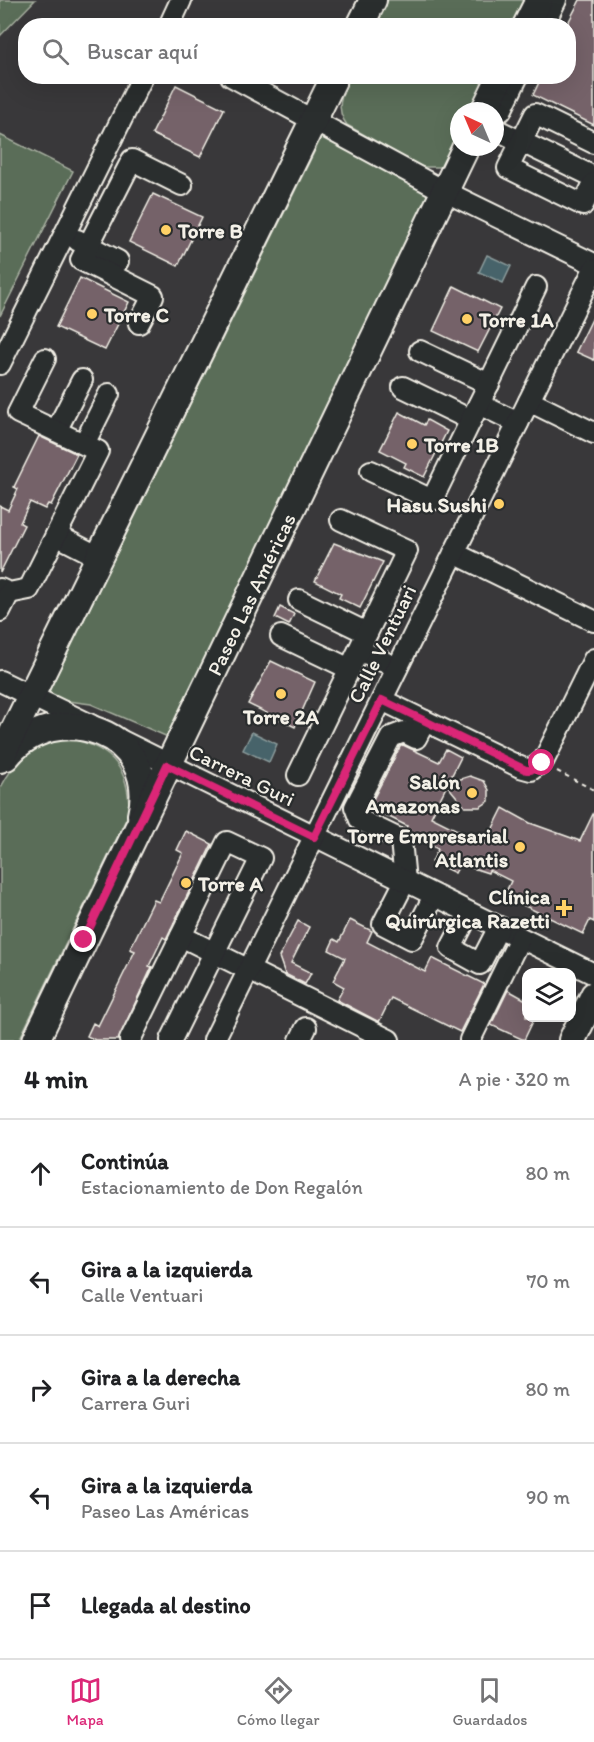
<!DOCTYPE html>
<html lang="es">
<head>
<meta charset="utf-8">
<style>
	:root { --surface:#fff; --page:#f6f6f6; --text:#202124; --muted:#757577; --line:#e0e0e0; --accent:#db2777 }
	body { margin:0; font-family:Itim,sans-serif; background:var(--page); color:var(--text) }
	.controls { position:absolute; right:18px; bottom:18px; display:grid; overflow:hidden; border-radius:12px; box-shadow:0 6px 24px #0002 }
	.controls button { width:54px; height:54px; display:grid; place-items:center; padding:0; border:0; border-bottom:2px solid var(--line); background:var(--surface); color:var(--text); font:30px sans-serif }
	.compass { position:absolute; left:450px; top:102px; width:54px; height:54px; border-radius:50%; background:var(--surface); box-shadow:0 6px 24px #0002; rotate:316deg }
	.stop { position:absolute; width:18px; height:18px; margin:-14px; border:4px solid #db2777; border-radius:50%; background:#fff }
	.stop.end { background:#db2777; border-color:#fff; box-shadow:0 2px 6px #0008 }
	.list { margin:0; padding:0; list-style:none }
	h2 { display:flex; justify-content:space-between; align-items:center; height:78px; margin:0; padding:0 24px; font-size:26px }
	h2 small { font-size:20px; font-weight:400; color:var(--muted) }
	.list li { display:grid; grid-template-columns:39px 1fr auto; gap:18px; align-items:center; box-sizing:border-box; height:108px; padding:0 24px; border-top:2px solid var(--line) }
	.list b { display:block; font-size:22px; white-space:nowrap }
	.list p { margin:0; font-size:20px; white-space:nowrap; color:var(--muted) }
	.list em { font-size:20px; font-style:normal; color:var(--muted) }
	.icon { flex:none; width:33px; height:33px; fill:none; stroke:currentColor; stroke-width:2; stroke-linecap:round; stroke-linejoin:round }
	.map { position:relative; flex:none; width:594px; height:1040px; overflow:hidden }
	.search { position:absolute; background:var(--surface); box-shadow:0 6px 24px #0002; left:18px; right:18px; top:18px; height:66px; display:flex; align-items:center; gap:15px; box-sizing:border-box; padding:0 21px; border-radius:24px; color:var(--muted); font-size:22px }
	.sheet { height:618px; background:var(--surface) }
	nav { display:flex; justify-content:space-around; align-items:center; box-sizing:border-box; height:84px; border-top:2px solid var(--line); background:var(--surface); font-size:16px; color:var(--muted) }
	nav a { display:grid; justify-items:center; gap:3px }
	nav .on { color:var(--accent) }
	.map>svg:first-child { display:block }
	.green { fill:#5a6d58; stroke:#a7afa0; stroke-width:1.5 }
	.water { fill:#46636a; stroke:#8c9c9c; stroke-width:1.5 }
	.building { fill:#756269; stroke:#f4f1e8; stroke-width:1.5 }
	.lines { fill:none; stroke-linecap:round; stroke-linejoin:round }
	.minor-casing { stroke:#f4f1e8; stroke-width:24 }
	.major-casing { stroke:#f4f1e8; stroke-width:30 }
	.path { stroke:#f4f1e8; stroke-width:2; stroke-dasharray:4.5 4.5; stroke-linecap:butt }
	.minor { stroke:#2a2d2e; stroke-width:20 }
	.major { stroke:#2a2d2e; stroke-width:26 }
	.route { stroke:#db2777; stroke-width:8 }
	.poi-dot { fill:#ffd166; stroke:#2a2d2e; stroke-width:2 }
	.labels { text-anchor:middle; dominant-baseline:central; stroke-width:4.5; stroke-linejoin:round; paint-order:stroke }
	.poi-label { font-size:21px; font-weight:bold; fill:#f4f1e8; stroke:#2a2d2e; text-anchor:start }
	.street-label { font-size:21px; fill:#f4f1e8; stroke:#2a2d2e }
</style>
</head>
<body>
<div class="map">
<svg width="594" height="1040" viewBox="0 0 594 1040">
	<rect width="100%" height="100%" fill="#39383a"/>
	<filter id="ink" filterUnits="userSpaceOnUse"><feTurbulence type="fractalNoise" baseFrequency=".0167" numOctaves="2"/><feDisplacementMap in="SourceGraphic" scale="12" xChannelSelector="R" yChannelSelector="G"/><feConvolveMatrix kernelMatrix="1 2 1 2 8 2 1 2 1" color-interpolation-filters="sRGB"/></filter>
	<g filter="url(#ink)">
		<!-- green -->
		<g class="green">
			<path d="M 0,0 L 35,0 L 0,36 Z"/>
			<path d="M 388,0 L 530,0 L 517,25 L 376,26 Z"/>
			<path d="M 350,77 L 492,77 L 475,111 L 459,111 L 459,144 L 443,167 L 421,167 L 347,125 C 334,108 342,93 350,77 Z"/>
			<path d="M 0,135 L 73,171 L 0,316 Z"/>
			<path d="M 322,136 L 429,192 L 431,201 L 168,737 L 91,704 L 60,700 L 49,696 L 48,693 Z"/>
			<path d="M 71,739 C 113,748 130,770 129,813 L 19,1040 L 0,1040 L 0,789 C 17,756 33,743 71,739 Z"/>
		</g>
		<!-- water -->
		<g class="water">
			<path d="M 487,255 L 511,266 L 503,283 L 479,272 Z"/>
			<path d="M 252,732 L 277,744 L 269,762 L 243,750 Z"/>
		</g>
		<!-- building -->
		<g class="building">
			<path d="M 580,0 L 594,0 L 594,125 L 533,95 L 542,76 L 568,76 L 568,23 Z"/>
			<path d="M 176,85 L 224,109 L 200,157 L 152,134 Z"/>
			<path d="M 153,194 L 202,217 L 178,266 L 129,242 Z"/>
			<path d="M 80,278 L 129,302 L 105,350 L 56,327 Z"/>
			<path d="M 454,286 L 500,309 L 478,352 L 433,331 Z"/>
			<path d="M 594,315 L 594,360 L 576,352 Z"/>
			<path d="M 399,412 L 424,425 L 427,420 L 447,431 L 424,477 L 404,467 L 406,463 L 380,450 Z"/>
			<path d="M 39,436 L 77,454 L 51,505 L 48,504 L 45,509 L 30,502 L 20,523 L 24,525 L 0,573 L 0,506 L 8,510 L 18,489 L 14,487 Z"/>
			<path d="M 334,543 L 383,562 L 360,608 L 339,598 L 341,594 L 315,581 Z"/>
			<path d="M 280,607 L 294,614 L 289,625 L 275,618 Z"/>
			<path d="M 271,661 L 315,682 L 295,727 L 248,704 Z"/>
			<path d="M 403,745 L 439,762 L 446,749 L 461,757 L 448,783 L 470,776 L 484,781 L 489,790 L 489,801 L 480,807 L 465,807 L 447,785 L 431,817 L 485,844 L 503,808 L 530,823 L 580,841 L 594,812 L 594,922 L 590,920 L 583,934 L 504,896 L 511,881 L 489,870 L 488,873 L 460,864 L 455,873 L 432,862 L 438,849 L 412,836 L 406,829 L 407,826 L 369,807 L 400,747 Z"/>
			<path d="M 186,831 L 212,844 L 166,939 L 163,937 L 149,966 L 152,967 L 118,1040 L 95,1040 L 87,1036 L 93,1023 L 98,1026 L 135,951 L 130,949 L 154,900 L 159,902 L 183,853 L 177,850 Z"/>
			<path d="M 350,920 L 372,931 L 367,942 L 425,972 L 432,958 L 484,984 L 460,1032 L 391,998 L 379,1022 L 337,1000 L 344,987 L 333,981 L 345,958 L 329,950 L 334,939 L 339,942 Z"/>
			<path d="M 298,921 L 309,927 L 291,963 L 311,973 L 305,984 L 285,974 L 279,957 Z"/>
			<path d="M 508,990 L 526,1000 L 526,1017 L 535,1017 L 524,1040 L 491,1025 Z"/>
		</g>
		<g class="lines">
			<defs>
				<g id="minor">
					<path d="M 169,26 L 181,0"/>
					<path d="M 543,26 L 556,0"/>
					<path d="M 231,76 L 444,191 L 594,264"/>
					<path d="M 495,113 L 501,111 L 518,76"/>
					<path d="M 495,129 L 594,177"/>
					<path d="M 594,143 L 535,114 L 508,168 L 583,205 L 594,183"/>
					<path d="M 77,240 L 118,261"/>
					<path d="M 139,323 L 153,296 L 81,260 L 132,160 L 182,185"/>
					<path d="M 420,351 L 489,384"/>
					<path d="M 0,364 L 143,76"/>
					<path d="M 403,387 L 471,420"/>
					<path d="M 529,401 L 594,433"/>
					<path d="M 479,404 L 518,423"/>
					<path d="M 56,431 L 82,380"/>
					<path d="M 84,444 L 109,394"/>
					<path d="M 371,471 L 432,500 L 536,287"/>
					<path d="M 56,535 L 99,557"/>
					<path d="M 454,553 L 594,621"/>
					<path d="M 0,589 L 9,593 L 29,589 L 98,451 L 18,413 L 45,359"/>
					<path d="M 299,600 L 367,633"/>
					<path d="M 0,611 L 9,593"/>
					<path d="M 281,636 L 350,669"/>
					<path d="M 359,650 L 397,668"/>
					<path d="M 0,681 L 91,725"/>
					<path d="M 382,700 L 520,767 L 531,770 L 544,760 L 594,659"/>
					<path d="M 425,721 L 416,738 L 404,732 L 391,737 L 355,807 L 360,820 L 401,840 L 405,881 L 383,924 L 412,939 L 434,896"/>
					<path d="M 120,740 L 594,974"/>
					<path d="M 298,775 L 407,551 L 341,520"/>
					<path d="M 469,913 L 451,948 L 480,964 L 499,927"/>
					<path d="M 181,936 L 389,1040"/>
					<path d="M 130,1040 L 227,842 L 261,858 L 171,1040"/>
					<path d="M 214,1040 L 594,269"/>
					<path d="M 300,1040 L 306,1028"/>
					<path d="M 470,1040 L 520,938"/>
				</g>
				<g id="major">
					<path d="M 360,26 L 373,0"/>
					<path d="M 526,26 L 539,0"/>
					<path d="M 484,111 L 501,76"/>
					<path d="M 6,757 C 56,695 161,733 141,815"/>
					<path d="M 0,759 L 335,76"/>
					<path id="s1" d="M 36,1040 L 466,147"/>
					<path d="M 572,1040 L 594,995"/>
				</g>
			</defs>
			<!-- minor casing -->
			<use href="#minor" class="minor-casing"/>
			<!-- major casing -->
			<use href="#major" class="major-casing"/>
			<!-- path -->
			<path class="path" d="M 557,771 L 594,790"/>
			<!-- minor -->
			<use href="#minor" class="minor"/>
			<!-- major -->
			<use href="#major" class="major"/>
		</g>
	</g>
	<g class="lines" filter="url(#ink)">
		<!-- route -->
		<path class="route" d="M 84,940 L 167,765 L 314,837 L 382,700 L 526,770 L 531,770 L 542,763"/>
	</g>
	<!-- markers -->
	<g class="poi-dot">
		<circle cx="166" cy="230" r="6"/>
		<circle cx="92" cy="314" r="6"/>
		<circle cx="467" cy="319" r="6"/>
		<circle cx="412" cy="444" r="6"/>
		<circle cx="499" cy="504" r="6"/>
		<circle cx="281" cy="694" r="6"/>
		<circle cx="472" cy="793" r="6"/>
		<circle cx="520" cy="847" r="6"/>
		<circle cx="186" cy="883" r="6"/>
		<path d="M561 899h6v6h6v6h-6v6h-6v-6h-6v-6h6z"/>
	</g>
	<g class="labels">
		<!-- poi labels -->
		<g class="poi-label">
			<text x="178" y="230">Torre B</text>
			<text x="104" y="314">Torre C</text>
			<text x="479" y="319">Torre 1A</text>
			<text x="424" y="444">Torre 1B</text>
			<text x="487" y="504" text-anchor="end">Hasu Sushi</text>
			<text x="281" y="716" text-anchor="middle">Torre 2A</text>
			<text x="460" y="781" text-anchor="end">Salón<tspan x="460" dy="24">Amazonas</tspan></text>
			<text x="508" y="835" text-anchor="end">Torre Empresarial<tspan x="508" dy="24">Atlantis</tspan></text>
			<text x="198" y="883">Torre A</text>
			<text x="550" y="896" text-anchor="end">Clínica<tspan x="550" dy="24">Quirúrgica Razetti</tspan></text>
		</g>
		<!-- street labels -->
		<g class="street-label">
			<text stroke="none"><textPath href="#s1" startOffset="495">Paseo Las Américas</textPath></text>
			<text transform="translate(382 644) rotate(-64)">Calle Ventuari</text>
			<text transform="translate(242 775) rotate(26)">Carrera Guri</text>
		</g>
	</g>
</svg>
<div class="controls">
<button><svg class="icon" aria-label="layers" viewBox="0 0 24 24"><path d="M12 4l9 5-9 5-9-5zM3 14l9 5 9-5"/></svg></button>
</div>
<svg class="compass" viewBox="-18 -18 36 36"><path d="M0-13l5 13h-10z" fill="#e53935"/><path d="M0 13l5-13h-10z" fill="#757577"/></svg>
<div class="stop" style="left:542px;top:763px"></div>
<div class="stop end" style="left:84px;top:940px"></div>
<div class="search"><svg class="icon" aria-label="search" viewBox="0 0 24 24"><circle cx="10" cy="10" r="6"/><path d="M15 15l6 6"/></svg>Buscar aquí</div>
</div>
<section class="sheet">
<h2>4 min<small>A pie · 320 m</small></h2>
<ul class="list">
<li><svg class="icon" aria-label="ahead" viewBox="0 0 24 24"><path d="M12 20V5M6 11l6-6 6 6"/></svg><div><b>Continúa</b><p>Estacionamiento de Don Regalón</p></div><em>80 m</em></li>
<li><svg class="icon" aria-label="left" viewBox="0 0 24 24"><path d="M17 20v-9H6M10 6l-5 5 5 5"/></svg><div><b>Gira a la izquierda</b><p>Calle Ventuari</p></div><em>70 m</em></li>
<li><svg class="icon" aria-label="right" viewBox="0 0 24 24"><path d="M7 20v-9h11M14 6l5 5-5 5"/></svg><div><b>Gira a la derecha</b><p>Carrera Guri</p></div><em>80 m</em></li>
<li><svg class="icon" aria-label="left" viewBox="0 0 24 24"><path d="M17 20v-9H6M10 6l-5 5 5 5"/></svg><div><b>Gira a la izquierda</b><p>Paseo Las Américas</p></div><em>90 m</em></li>
<li><svg class="icon" aria-label="arrive" viewBox="0 0 24 24"><path d="M6 21V4h12l-3 4 3 4H6"/></svg><div><b>Llegada al destino</b></div></li>
</ul>
</section>
<nav>
<a class="on"><svg class="icon" aria-label="map" viewBox="0 0 24 24"><path d="M3 6l6-2 6 2 6-2v14l-6 2-6-2-6 2zM9 4v14M15 6v14"/></svg>Mapa</a>
<a><svg class="icon" aria-label="directions" viewBox="0 0 24 24"><path d="M12 3l9 9-9 9-9-9zM9 14v-3h6M13 9l2 2-2 2"/></svg>Cómo llegar</a>
<a><svg class="icon" aria-label="saved" viewBox="0 0 24 24"><path d="M7 4h10v16l-5-4-5 4z"/></svg>Guardados</a>
</nav>
</body>
</html>
